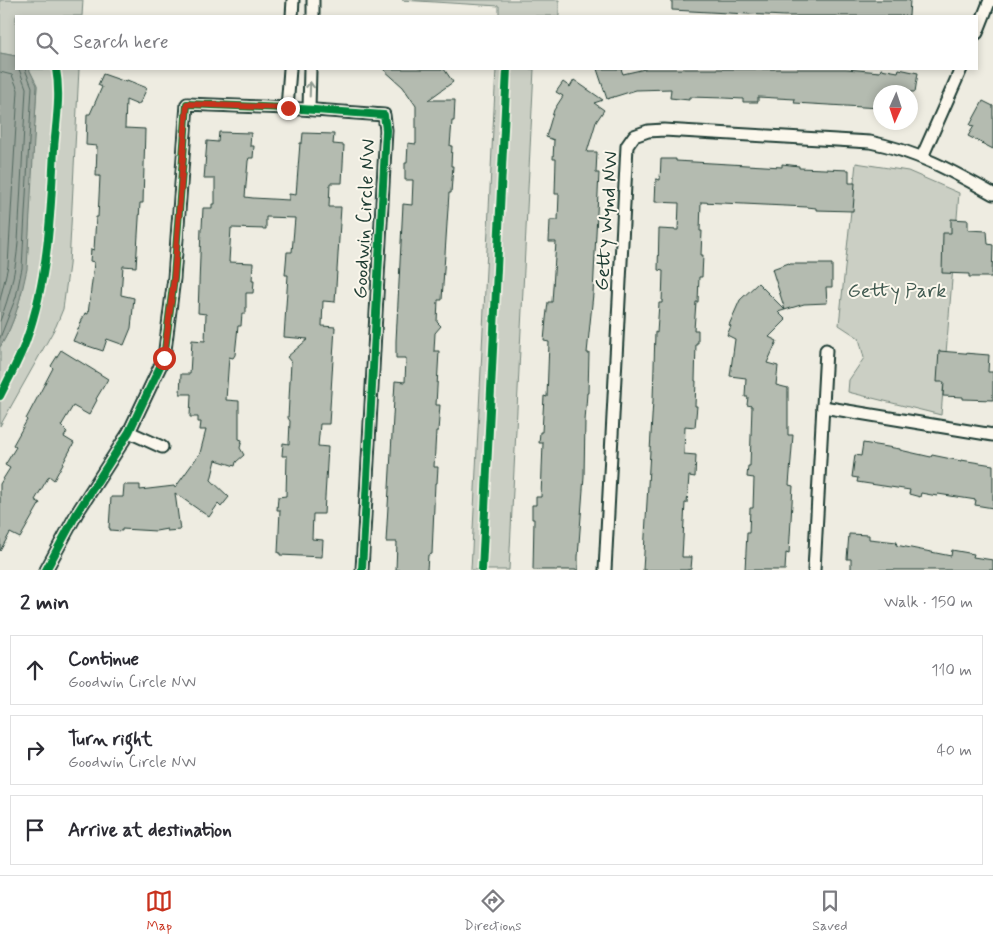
<!DOCTYPE html>
<html lang="en">
<head>
<meta charset="utf-8">
<style>
	:root { --surface:#fff; --page:#f7f7f7; --text:#2b2b33; --muted:#7c7c81; --line:#e1e1e2; --accent:#c8321e }
	body { margin:0; font-family:Mynerve,sans-serif; background:var(--page); color:var(--text) }
	.compass { position:absolute; left:873px; top:85px; width:45px; height:45px; border-radius:50%; background:var(--surface); box-shadow:0 2px 8px #0003; rotate:183deg }
	.stop { position:absolute; width:15px; height:15px; margin:-11px; border:4px solid #c8321e; border-radius:50%; background:#fff }
	.stop.end { background:#c8321e; border-color:#fff; box-shadow:0 1px 5px #0008 }
	.list { margin:0; padding:0; list-style:none }
	h2 { display:flex; justify-content:space-between; align-items:center; height:65px; margin:0; padding:0 20px; font-size:21px }
	h2 small { font-size:16px; font-weight:400; color:var(--muted) }
	.list li { display:grid; grid-template-columns:32px 1fr auto; gap:15px; align-items:center; box-sizing:border-box; height:70px; margin:0 10px 10px; padding:0 10px; border:1px solid var(--line); border-radius:0px }
	.list b { display:block; font-size:19px; white-space:nowrap }
	.list p { margin:0; font-size:16px; white-space:nowrap; color:var(--muted) }
	.list em { font-size:16px; font-style:normal; color:var(--muted) }
	.icon { flex:none; width:28px; height:28px; fill:none; stroke:currentColor; stroke-width:2; stroke-linecap:round; stroke-linejoin:round }
	.map { position:relative; flex:none; width:993px; height:570px; overflow:hidden }
	.search { position:absolute; background:var(--surface); box-shadow:0 2px 8px #0003; left:15px; right:15px; top:15px; height:55px; display:flex; align-items:center; gap:12px; box-sizing:border-box; padding:0 18px; border-radius:0px; color:var(--muted); font-size:19px }
	.sheet { height:305px; background:var(--surface) }
	nav { display:flex; justify-content:space-around; align-items:center; box-sizing:border-box; height:70px; border-top:1px solid var(--line); background:var(--surface); font-size:14px; color:var(--muted) }
	nav a { display:grid; justify-items:center; gap:2px }
	nav .on { color:var(--accent) }
	.map>svg:first-child { display:block }
	.green { fill:#cbcfc4; stroke:#75867c }
	.water { fill:#9fa89f; stroke:#6c7d74 }
	.lines { fill:none; stroke-linecap:round; stroke-linejoin:round }
	.shore { stroke:#52685f; stroke-width:1 }
	.building { fill:#b4bbb0; stroke:#1f3d34 }
	.minor-casing { stroke:#1f3d34; stroke-width:15 }
	.minor { stroke:#fbf7ec; stroke-width:11 }
	.cycleway-casing { stroke:#fbf7ec; stroke-width:11 }
	.cycleway { stroke:#00873e; stroke-width:8 }
	.oneway { stroke:#8d9a90 }
	.route { stroke:#c8321e; stroke-width:6 }
	.labels { text-anchor:middle; dominant-baseline:central; stroke-width:4; stroke-linejoin:round; paint-order:stroke }
	.street-label { font-size:20px; fill:#1f3d34; stroke:#fbf7ec }
	.park-label { font-size:20px; fill:#415a51; stroke:#fbf7ec }
</style>
</head>
<body>
<div class="map">
<svg width="993" height="570" viewBox="0 0 993 570">
	<rect width="100%" height="100%" fill="#eeece1"/>
	<filter id="ink" filterUnits="userSpaceOnUse"><feTurbulence type="fractalNoise" baseFrequency=".02" numOctaves="2"/><feDisplacementMap in="SourceGraphic" scale="10" xChannelSelector="R" yChannelSelector="G"/><feConvolveMatrix kernelMatrix="1 2 1 2 8 2 1 2 1" color-interpolation-filters="sRGB"/></filter>
	<g filter="url(#ink)">
		<!-- green -->
		<g class="green">
			<path d="M 0,0 L 83,0 L 82,16 L 16,16 L 16,56 L 0,53 Z"/>
			<path d="M 402,0 L 559,0 L 559,16 L 499,16 L 499,6 Z"/>
			<path d="M 29,69 L 79,69 L 69,265 L 63,309 L 56,326 L 0,426 L 0,347 C 30,299 28,239 31,184 C 33,151 35,118 37,86 Z"/>
			<path d="M 496,69 L 534,69 L 509,570 L 471,570 Z"/>
			<path d="M 856,163 L 908,171 L 959,193 L 941,415 L 848,392 L 849,380 L 864,358 L 859,338 L 839,325 Z"/>
		</g>
		<!-- water -->
		<path class="water" d="M 0,53 L 16,56 L 16,69 L 29,69 L 37,85 L 27,269 C 21,296 15,324 0,347 Z"/>
		<g class="lines">
			<!-- shore -->
			<g class="shore">
				<path d="M 0,72 L 12,75 L 18,90 L 8,266 L 0,300"/>
				<path d="M 0,321 C 10,295 16,270 18,242 L 26,88 L 19,69"/>
				<path d="M 0,338 L 16,297 L 22,268 L 32,87 L 25,69"/>
			</g>
		</g>
		<!-- building -->
		<g class="building">
			<path d="M 672,0 L 910,0 L 909,16 L 784,16 L 672,10 Z"/>
			<path d="M 383,69 L 444,69 L 453,82 L 428,100 L 455,100 L 454,121 L 452,121 L 450,146 L 452,146 L 451,166 L 453,166 L 451,193 L 449,193 L 442,300 L 438,300 L 437,322 L 441,326 L 435,333 L 434,351 L 439,351 L 436,405 L 440,405 L 438,431 L 436,431 L 434,467 L 438,467 L 437,483 L 435,483 L 432,554 L 428,555 L 427,570 L 396,570 L 397,542 L 386,542 L 395,381 L 405,382 L 406,358 L 396,358 L 396,341 L 403,204 L 412,205 L 413,180 L 405,180 L 405,163 L 407,163 L 408,143 L 416,144 L 416,106 L 403,87 Z"/>
			<path d="M 597,69 L 621,69 L 623,74 L 645,69 L 846,69 L 880,72 L 881,69 L 898,72 L 899,69 L 918,73 L 915,92 L 880,92 L 880,108 L 794,103 L 795,99 L 758,97 L 758,102 L 743,102 L 743,99 L 724,98 L 689,97 L 689,100 L 670,98 L 671,89 L 636,90 L 607,99 Z"/>
			<path d="M 103,74 L 126,82 L 127,80 L 147,88 L 140,103 L 139,103 L 138,105 L 126,100 L 125,128 L 145,129 L 143,203 L 140,203 L 136,267 L 123,266 L 121,295 L 134,298 L 131,328 L 124,345 L 107,339 L 103,351 L 73,341 L 85,313 L 88,314 L 93,273 L 94,262 L 90,261 L 91,249 L 94,250 L 96,217 L 98,217 L 100,176 L 96,176 L 97,146 L 86,145 L 87,114 L 90,114 L 102,87 L 98,85 Z"/>
			<path d="M 574,80 L 603,100 L 594,103 L 604,110 L 596,122 L 587,152 L 597,152 L 596,173 L 599,173 L 593,294 L 587,353 L 589,353 L 588,393 L 587,393 L 585,421 L 584,476 L 578,557 L 578,570 L 533,570 L 534,519 L 532,519 L 532,505 L 536,505 L 536,497 L 541,497 L 543,443 L 539,443 L 540,432 L 542,432 L 544,396 L 547,397 L 549,342 L 544,341 L 546,319 L 548,302 L 552,302 L 556,242 L 549,242 L 550,220 L 558,220 L 559,194 L 555,194 L 556,159 L 553,159 L 554,140 L 546,137 L 554,110 L 563,96 L 556,92 L 563,82 L 570,87 Z"/>
			<path d="M 983,101 L 993,106 L 993,149 L 968,136 L 974,126 L 970,125 Z"/>
			<path d="M 219,132 L 251,133 L 250,146 L 254,146 L 253,158 L 249,158 L 248,161 L 245,197 L 253,198 L 289,200 L 289,194 L 296,195 L 300,143 L 302,143 L 303,133 L 334,134 L 333,144 L 344,145 L 342,183 L 330,183 L 329,207 L 341,207 L 335,302 L 323,301 L 322,326 L 335,327 L 329,424 L 320,424 L 318,446 L 328,447 L 324,514 L 313,514 L 312,539 L 323,540 L 322,557 L 280,555 L 280,553 L 278,553 L 280,510 L 277,510 L 278,497 L 286,496 L 287,456 L 282,456 L 283,443 L 289,444 L 290,421 L 288,418 L 291,362 L 287,357 L 308,339 L 284,337 L 288,275 L 285,275 L 287,252 L 292,252 L 295,218 L 266,217 L 266,229 L 231,228 L 229,262 L 253,263 L 252,281 L 254,281 L 253,293 L 246,293 L 246,313 L 242,313 L 241,326 L 238,326 L 235,355 L 233,358 L 229,357 L 226,400 L 239,401 L 239,439 L 242,440 L 240,448 L 244,455 L 236,462 L 235,466 L 216,460 L 211,480 L 229,497 L 221,507 L 218,504 L 209,517 L 175,493 L 180,530 L 167,531 L 167,529 L 156,531 L 122,529 L 122,531 L 110,530 L 110,528 L 109,528 L 111,497 L 123,497 L 124,485 L 140,485 L 140,490 L 174,486 L 175,488 L 200,453 L 206,430 L 200,430 L 201,422 L 198,422 L 198,417 L 190,417 L 191,394 L 180,394 L 181,374 L 190,374 L 192,340 L 205,341 L 206,314 L 198,313 L 201,228 L 202,228 L 203,208 L 212,208 L 212,204 L 215,204 L 215,179 L 204,179 L 207,141 L 218,142 Z"/>
			<path d="M 661,159 L 676,159 L 676,161 L 782,167 L 782,164 L 799,166 L 799,168 L 849,170 L 849,183 L 855,183 L 853,211 L 816,210 L 816,208 L 807,207 L 701,202 L 700,231 L 702,231 L 701,255 L 703,255 L 702,277 L 699,277 L 698,302 L 696,302 L 694,330 L 698,330 L 698,343 L 696,343 L 695,381 L 696,381 L 695,406 L 697,406 L 695,427 L 685,426 L 684,454 L 696,455 L 695,477 L 689,476 L 687,503 L 685,503 L 682,557 L 692,557 L 691,569 L 686,570 L 643,570 L 653,400 L 655,332 L 657,333 L 659,303 L 662,303 L 663,271 L 658,270 L 659,229 L 678,230 L 679,203 L 655,202 L 656,179 L 660,180 Z"/>
			<path d="M 951,219 L 968,220 L 968,230 L 987,231 L 988,244 L 993,245 L 992,277 L 969,277 L 969,274 L 942,273 L 943,233 L 951,233 Z"/>
			<path d="M 789,263 L 790,264 L 832,264 L 832,287 L 826,287 L 827,303 L 804,304 L 778,312 L 786,320 L 769,337 L 777,341 L 767,363 L 778,366 L 776,385 L 788,388 L 788,435 L 793,435 L 789,485 L 793,486 L 789,554 L 786,553 L 785,570 L 745,570 L 747,533 L 749,533 L 750,508 L 753,508 L 754,478 L 747,477 L 748,466 L 750,466 L 752,406 L 747,405 L 748,397 L 745,397 L 746,378 L 730,376 L 735,339 L 727,335 L 731,326 L 729,325 L 740,300 L 758,283 L 785,310 L 772,269 Z"/>
			<path d="M 61,350 L 108,379 L 96,399 L 97,400 L 89,415 L 73,406 L 61,426 L 67,432 L 64,437 L 74,443 L 54,480 L 49,476 L 35,500 L 40,503 L 20,538 L 10,533 L 0,551 L 0,484 L 10,468 L 5,465 L 16,447 L 13,445 L 27,420 L 26,419 L 53,368 L 51,366 Z"/>
			<path d="M 939,351 L 989,355 L 988,372 L 993,372 L 993,400 L 963,399 L 963,397 L 943,396 L 944,382 L 937,382 Z"/>
			<path d="M 863,443 L 900,449 L 900,450 L 931,457 L 932,455 L 961,461 L 961,460 L 993,465 L 993,508 L 975,505 L 976,500 L 938,494 L 937,496 L 921,493 L 920,497 L 909,494 L 910,490 L 857,482 L 858,478 L 852,477 L 855,455 L 861,456 Z"/>
			<path d="M 849,534 L 869,535 L 869,539 L 897,542 L 896,545 L 951,556 L 952,550 L 974,554 L 973,557 L 993,560 L 993,570 L 851,570 L 851,559 L 847,559 Z"/>
		</g>
		<g class="lines">
			<defs>
				<g id="minor">
					<path d="M 292,16 L 293,0"/>
					<path d="M 313,16 L 313,0"/>
					<path d="M 977,33 L 990,0"/>
					<path d="M 287,108 L 290,69"/>
					<path d="M 309,109 L 310,69"/>
					<path d="M 922,157 L 961,69"/>
					<path d="M 823,407 L 993,435"/>
					<path d="M 129,432 L 162,447"/>
					<path d="M 46,570 L 77,513 L 129,432 L 164,358 L 174,278 L 187,104 L 287,108 L 384,115 L 386,130 L 362,570"/>
					<path d="M 605,570 L 627,146 L 634,136 L 648,131 L 664,130 L 870,142 C 916,151 952,171 993,194"/>
					<path d="M 814,570 L 826,350"/>
				</g>
			</defs>
			<!-- minor casing -->
			<use href="#minor" class="minor-casing"/>
			<!-- minor -->
			<use href="#minor" class="minor"/>
			<defs>
				<g id="cycleway">
					<path d="M 0,396 C 9,378 19,360 26,341 C 48,280 51,213 54,149 C 56,122 61,95 56,69"/>
					<path d="M 46,570 L 77,513 L 129,432 L 164,358 L 174,278 L 187,104 L 287,108 L 384,115 L 386,130 L 362,570"/>
					<path d="M 482,570 L 507,69"/>
				</g>
			</defs>
			<!-- cycleway casing -->
			<use href="#cycleway" class="cycleway-casing"/>
			<!-- cycleway -->
			<use href="#cycleway" class="cycleway"/>
		</g>
		<!-- one-way arrows -->
		<defs><path id="oneway-shaft" d="M-6 0H5M1.5-3L5.5 0L1.5 3" fill="none" stroke-width="1.6" stroke-linecap="round" stroke-linejoin="round" transform="scale(1.25)"/></defs>
		<use class="oneway" href="#oneway-shaft" transform="translate(310 89) rotate(-88)"/>
	</g>
	<g class="lines" filter="url(#ink)">
		<!-- route -->
		<path class="route" d="M 164,358 L 174,278 L 187,104 L 288,108"/>
	</g>
	<g class="labels">
		<!-- street labels -->
		<g class="street-label">
			<text transform="translate(365 219) rotate(-87)">Goodwin Circle NW</text>
			<text transform="translate(607 221) rotate(-86)">Getty Wynd NW</text>
		</g>
		<!-- park labels -->
		<g class="park-label">
			<text x="897" y="291">Getty Park</text>
		</g>
	</g>
</svg>
<svg class="compass" viewBox="-18 -18 36 36"><path d="M0-13l5 13h-10z" fill="#e53935"/><path d="M0 13l5-13h-10z" fill="#7c7c81"/></svg>
<div class="stop" style="left:164px;top:358px"></div>
<div class="stop end" style="left:288px;top:108px"></div>
<div class="search"><svg class="icon" aria-label="search" viewBox="0 0 24 24"><circle cx="10" cy="10" r="6"/><path d="M15 15l6 6"/></svg>Search here</div>
</div>
<section class="sheet">
<h2>2 min<small>Walk · 150 m</small></h2>
<ul class="list">
<li><svg class="icon" aria-label="ahead" viewBox="0 0 24 24"><path d="M12 20V5M6 11l6-6 6 6"/></svg><div><b>Continue</b><p>Goodwin Circle NW</p></div><em>110 m</em></li>
<li><svg class="icon" aria-label="right" viewBox="0 0 24 24"><path d="M7 20v-9h11M14 6l5 5-5 5"/></svg><div><b>Turn right</b><p>Goodwin Circle NW</p></div><em>40 m</em></li>
<li><svg class="icon" aria-label="arrive" viewBox="0 0 24 24"><path d="M6 21V4h12l-3 4 3 4H6"/></svg><div><b>Arrive at destination</b></div></li>
</ul>
</section>
<nav>
<a class="on"><svg class="icon" aria-label="map" viewBox="0 0 24 24"><path d="M3 6l6-2 6 2 6-2v14l-6 2-6-2-6 2zM9 4v14M15 6v14"/></svg>Map</a>
<a><svg class="icon" aria-label="directions" viewBox="0 0 24 24"><path d="M12 3l9 9-9 9-9-9zM9 14v-3h6M13 9l2 2-2 2"/></svg>Directions</a>
<a><svg class="icon" aria-label="saved" viewBox="0 0 24 24"><path d="M7 4h10v16l-5-4-5 4z"/></svg>Saved</a>
</nav>
</body>
</html>
